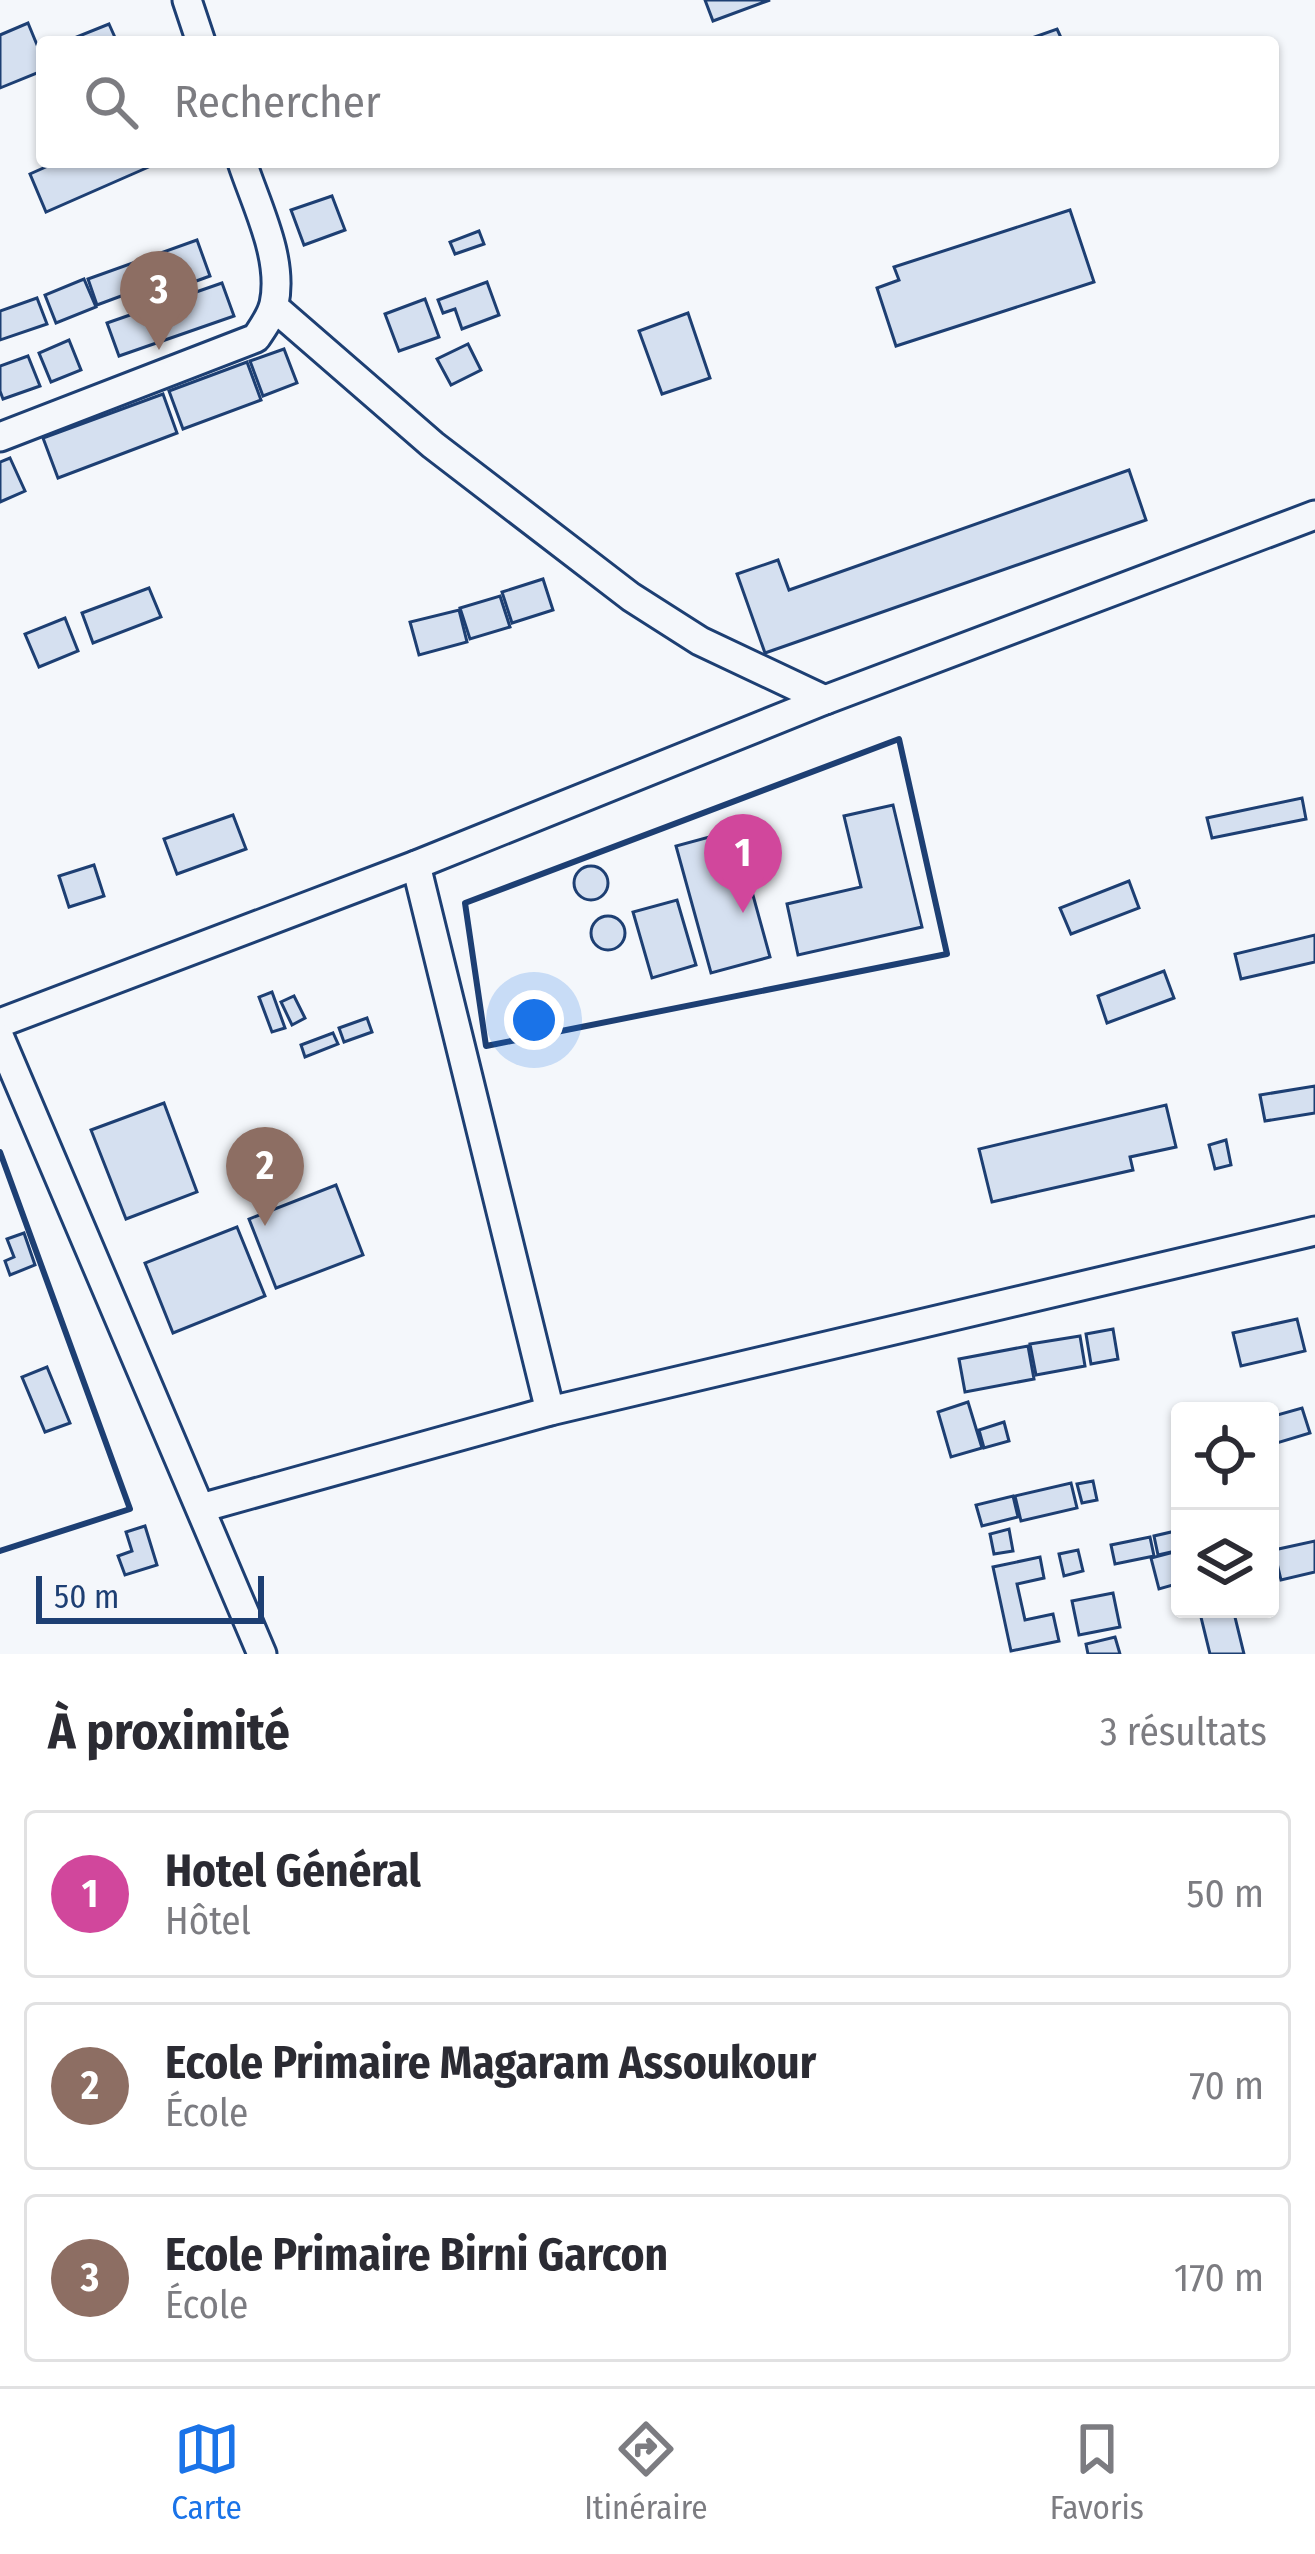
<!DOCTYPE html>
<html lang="fr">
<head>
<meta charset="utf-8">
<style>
	:root { --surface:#fff; --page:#f7f7f7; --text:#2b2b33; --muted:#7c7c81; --line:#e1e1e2; --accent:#1a73e8 }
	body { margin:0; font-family:"Fira Sans Condensed",sans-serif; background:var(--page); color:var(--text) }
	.controls { position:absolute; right:36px; bottom:36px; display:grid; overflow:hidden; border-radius:12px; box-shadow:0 3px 9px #0004 }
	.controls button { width:108px; height:108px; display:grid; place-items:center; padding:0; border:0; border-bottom:3px solid var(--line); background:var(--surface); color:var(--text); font:60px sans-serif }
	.scale { position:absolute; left:36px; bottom:30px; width:228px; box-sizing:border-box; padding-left:12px; border:6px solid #1d3f73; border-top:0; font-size:33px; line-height:42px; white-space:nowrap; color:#1d3f73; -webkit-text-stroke:9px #f4f7fb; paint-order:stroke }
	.you { position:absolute; left:534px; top:1020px; width:42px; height:42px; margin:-30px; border:9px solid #fff; border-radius:50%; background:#1a73e8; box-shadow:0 0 0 18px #1a73e833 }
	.badge { display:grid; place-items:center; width:78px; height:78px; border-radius:50%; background:var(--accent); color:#fff; font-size:39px; font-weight:700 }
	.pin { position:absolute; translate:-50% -99px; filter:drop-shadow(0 3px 6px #0008) }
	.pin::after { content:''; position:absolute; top:63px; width:42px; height:36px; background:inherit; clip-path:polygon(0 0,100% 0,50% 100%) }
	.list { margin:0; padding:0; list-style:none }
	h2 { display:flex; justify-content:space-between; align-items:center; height:156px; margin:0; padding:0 48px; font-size:51px }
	h2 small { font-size:39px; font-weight:400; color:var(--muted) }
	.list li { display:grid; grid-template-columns:78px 1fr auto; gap:36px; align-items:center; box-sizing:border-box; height:168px; margin:0 24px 24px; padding:0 24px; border:3px solid var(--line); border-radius:12px }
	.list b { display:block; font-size:45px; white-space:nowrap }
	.list p { margin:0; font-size:39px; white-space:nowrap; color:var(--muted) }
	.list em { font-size:39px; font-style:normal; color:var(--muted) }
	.icon { flex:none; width:66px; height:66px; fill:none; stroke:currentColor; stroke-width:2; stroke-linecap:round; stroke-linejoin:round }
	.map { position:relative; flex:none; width:1315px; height:1654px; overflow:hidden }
	.search { position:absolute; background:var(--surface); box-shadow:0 3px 9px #0004; left:36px; right:36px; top:36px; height:132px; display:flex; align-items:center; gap:30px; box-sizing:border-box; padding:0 42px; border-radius:12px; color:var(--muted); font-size:45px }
	.sheet { height:732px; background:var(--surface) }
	nav { display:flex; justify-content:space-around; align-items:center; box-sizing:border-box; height:168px; border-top:3px solid var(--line); background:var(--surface); font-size:33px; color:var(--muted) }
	nav a { display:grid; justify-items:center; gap:6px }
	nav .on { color:var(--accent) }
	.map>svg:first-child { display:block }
	.building { fill:#d5e0f0; stroke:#1d3f73; stroke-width:3 }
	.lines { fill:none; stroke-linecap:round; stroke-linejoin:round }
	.minor-casing { stroke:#1d3f73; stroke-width:33 }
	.minor { stroke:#f4f7fb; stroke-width:27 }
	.wall { stroke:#1d3f73; stroke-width:6 }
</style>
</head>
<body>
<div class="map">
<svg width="1315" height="1654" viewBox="0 0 1315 1654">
	<rect width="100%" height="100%" fill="#f4f7fb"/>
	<!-- building -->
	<g class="building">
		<path d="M 705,0 L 770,0 L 713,21 Z"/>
		<path d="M 28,23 L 42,57 L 42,71 L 0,88 L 0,35 Z"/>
		<path d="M 109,24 L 117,42 L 76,42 L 74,38 Z"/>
		<path d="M 1057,29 L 1063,42 L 1030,42 L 1029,39 Z"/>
		<path d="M 57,162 L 160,162 L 46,212 L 30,174 Z"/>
		<path d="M 332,196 L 345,230 L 304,245 L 291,210 Z"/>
		<path d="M 1070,210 L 1094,282 L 896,346 L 877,288 L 899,280 L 894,267 Z"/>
		<path d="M 479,231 L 484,244 L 455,254 L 450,242 Z"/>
		<path d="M 197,240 L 210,276 L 144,300 L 140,289 L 97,305 L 88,279 Z"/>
		<path d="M 84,279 L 96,307 L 56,323 L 45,295 Z"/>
		<path d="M 487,282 L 499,315 L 462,329 L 455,309 L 443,313 L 438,300 Z"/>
		<path d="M 222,283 L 234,316 L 119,356 L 107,323 Z"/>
		<path d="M 37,298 L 47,324 L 0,340 L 0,311 Z"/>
		<path d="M 425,299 L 439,337 L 399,351 L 385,314 Z"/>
		<path d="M 688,313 L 710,378 L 662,394 L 639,331 Z"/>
		<path d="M 69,340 L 81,370 L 51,382 L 39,353 Z"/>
		<path d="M 468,344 L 481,370 L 451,385 L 437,359 Z"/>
		<path d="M 284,349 L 297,383 L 263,396 L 250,361 Z"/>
		<path d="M 28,356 L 40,386 L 3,399 L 0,391 L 0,366 Z"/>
		<path d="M 247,362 L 261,400 L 183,429 L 169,391 Z"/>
		<path d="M 163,394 L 177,433 L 58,478 L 43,438 Z"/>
		<path d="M 10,458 L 25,491 L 0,502 L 0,462 Z"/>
		<path d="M 1129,470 L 1146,520 L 765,653 L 737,574 L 778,560 L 789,590 Z"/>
		<path d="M 543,579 L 553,610 L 512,623 L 502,592 Z"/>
		<path d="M 149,588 L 161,617 L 93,643 L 82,613 Z"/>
		<path d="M 500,596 L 510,627 L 470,639 L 460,608 Z"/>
		<path d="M 459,610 L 467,642 L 419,655 L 410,622 Z"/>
		<path d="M 65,618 L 78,651 L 39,667 L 25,634 Z"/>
		<path d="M 1302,798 L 1306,819 L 1212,838 L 1207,818 Z"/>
		<path d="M 893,805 L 922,927 L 798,955 L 787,904 L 861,887 L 844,816 Z"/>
		<path d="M 233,815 L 246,849 L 177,874 L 164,839 Z"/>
		<path d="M 735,830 L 770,957 L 711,973 L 676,846 Z"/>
		<path d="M 94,865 L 104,896 L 69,907 L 59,876 Z"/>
		<circle cx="591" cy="883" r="17"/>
		<path d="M 1129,881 L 1139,908 L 1071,934 L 1060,908 Z"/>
		<path d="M 677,900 L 696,965 L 652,978 L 633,912 Z"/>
		<circle cx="608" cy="933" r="17"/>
		<path d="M 1315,935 L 1315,962 L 1241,979 L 1235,954 Z"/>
		<path d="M 1164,971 L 1174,998 L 1107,1023 L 1098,996 Z"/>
		<path d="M 272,992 L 285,1028 L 272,1032 L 259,997 Z"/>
		<path d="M 294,996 L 305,1018 L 292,1025 L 281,1002 Z"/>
		<path d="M 367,1018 L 372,1032 L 344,1042 L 339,1028 Z"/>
		<path d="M 333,1033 L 338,1044 L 305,1057 L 301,1045 Z"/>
		<path d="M 1315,1086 L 1315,1113 L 1265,1121 L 1260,1095 Z"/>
		<path d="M 164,1103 L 197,1192 L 126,1219 L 91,1130 Z"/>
		<path d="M 1166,1105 L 1176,1147 L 1130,1157 L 1133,1170 L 992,1202 L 979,1149 Z"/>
		<path d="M 1226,1140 L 1231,1165 L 1215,1169 L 1209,1145 Z"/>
		<path d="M 336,1185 L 363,1255 L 276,1288 L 249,1219 Z"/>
		<path d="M 237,1227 L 265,1296 L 173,1333 L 145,1263 Z"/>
		<path d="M 24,1233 L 35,1265 L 10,1275 L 5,1261 L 14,1257 L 7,1239 Z"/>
		<path d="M 1297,1319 L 1305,1351 L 1241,1366 L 1233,1333 Z"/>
		<path d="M 1113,1329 L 1118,1359 L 1091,1364 L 1086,1334 Z"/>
		<path d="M 1080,1336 L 1085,1366 L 1036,1375 L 1030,1344 Z"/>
		<path d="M 1028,1346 L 1034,1379 L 965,1392 L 959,1359 Z"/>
		<path d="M 47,1367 L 70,1423 L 45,1432 L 22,1377 Z"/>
		<path d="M 968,1402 L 982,1448 L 951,1457 L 938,1412 Z"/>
		<path d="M 1302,1408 L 1310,1433 L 1270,1445 L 1270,1417 Z"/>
		<path d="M 1004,1422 L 1009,1441 L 984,1448 L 979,1430 Z"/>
		<path d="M 1093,1481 L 1097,1500 L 1082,1503 L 1077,1484 Z"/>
		<path d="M 1071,1483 L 1077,1508 L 1021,1521 L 1015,1496 Z"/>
		<path d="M 1013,1496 L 1018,1517 L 982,1526 L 976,1505 Z"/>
		<path d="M 145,1526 L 157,1565 L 125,1575 L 118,1556 L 132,1551 L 126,1532 Z"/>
		<path d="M 1009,1529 L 1013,1551 L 994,1554 L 990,1534 Z"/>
		<path d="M 1180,1530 L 1180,1550 L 1158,1555 L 1154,1536 Z"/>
		<path d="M 1150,1537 L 1154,1556 L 1115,1564 L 1111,1545 Z"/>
		<path d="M 1315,1541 L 1315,1572 L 1281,1580 L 1274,1550 Z"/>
		<path d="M 1078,1550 L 1083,1571 L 1064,1576 L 1059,1554 Z"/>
		<path d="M 1174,1552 L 1180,1583 L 1159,1589 L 1151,1558 Z"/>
		<path d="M 1040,1557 L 1044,1578 L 1017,1584 L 1025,1620 L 1053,1614 L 1059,1641 L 1011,1651 L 993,1567 Z"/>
		<path d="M 1113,1593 L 1120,1627 L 1079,1635 L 1072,1601 Z"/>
		<path d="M 1199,1609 L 1233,1609 L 1244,1654 L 1210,1654 Z"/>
		<path d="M 1115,1637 L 1120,1654 L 1088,1654 L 1086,1644 Z"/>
	</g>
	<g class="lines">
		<defs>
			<g id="minor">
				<path d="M 187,0 L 201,42"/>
				<path d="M 274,307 L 433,445 L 631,597 L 700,641 L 825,700"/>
				<path d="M 0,437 L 256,338 C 263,327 271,317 274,304 C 284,258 256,205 242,162"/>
				<path d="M 416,865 L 550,1411"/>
				<path d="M 0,1023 L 416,865 L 825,700 L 1315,515"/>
				<path d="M 0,1038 L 262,1654"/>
				<path d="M 201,1508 L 550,1411 L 1315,1231"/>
			</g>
		</defs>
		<!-- minor casing -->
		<use href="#minor" class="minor-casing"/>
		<!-- minor -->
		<use href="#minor" class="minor"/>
		<!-- wall -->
		<g class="wall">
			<path d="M 899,739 L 947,954 L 486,1046 L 465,903 Z"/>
			<path d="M 0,1152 L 130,1509 L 0,1551"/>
		</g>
	</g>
</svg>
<div class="controls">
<button><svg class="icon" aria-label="locate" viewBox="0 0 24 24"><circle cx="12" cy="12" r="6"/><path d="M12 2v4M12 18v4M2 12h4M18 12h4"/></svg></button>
<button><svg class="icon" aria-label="layers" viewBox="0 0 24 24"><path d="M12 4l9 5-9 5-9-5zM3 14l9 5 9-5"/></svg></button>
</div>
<div class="scale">50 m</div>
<div class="you"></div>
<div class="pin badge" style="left:743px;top:913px;background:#d1479c">1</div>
<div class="pin badge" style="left:265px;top:1226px;background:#8d6e63">2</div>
<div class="pin badge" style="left:159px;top:350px;background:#8d6e63">3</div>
<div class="search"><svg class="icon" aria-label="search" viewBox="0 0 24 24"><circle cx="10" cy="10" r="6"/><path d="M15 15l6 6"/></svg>Rechercher</div>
</div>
<section class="sheet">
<h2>À proximité<small>3 résultats</small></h2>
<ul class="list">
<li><span class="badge" style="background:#d1479c">1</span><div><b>Hotel Général</b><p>Hôtel</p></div><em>50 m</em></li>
<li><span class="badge" style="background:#8d6e63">2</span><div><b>Ecole Primaire Magaram Assoukour</b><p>École</p></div><em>70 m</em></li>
<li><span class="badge" style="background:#8d6e63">3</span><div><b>Ecole Primaire Birni Garcon</b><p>École</p></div><em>170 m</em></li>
</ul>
</section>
<nav>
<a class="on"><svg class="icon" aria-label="map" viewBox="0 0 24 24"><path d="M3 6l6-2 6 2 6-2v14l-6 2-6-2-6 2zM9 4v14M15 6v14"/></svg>Carte</a>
<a><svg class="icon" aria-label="directions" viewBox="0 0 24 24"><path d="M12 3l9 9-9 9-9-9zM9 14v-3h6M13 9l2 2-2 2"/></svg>Itinéraire</a>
<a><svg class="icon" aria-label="saved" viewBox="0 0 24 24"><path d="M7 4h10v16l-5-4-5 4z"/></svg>Favoris</a>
</nav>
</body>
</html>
